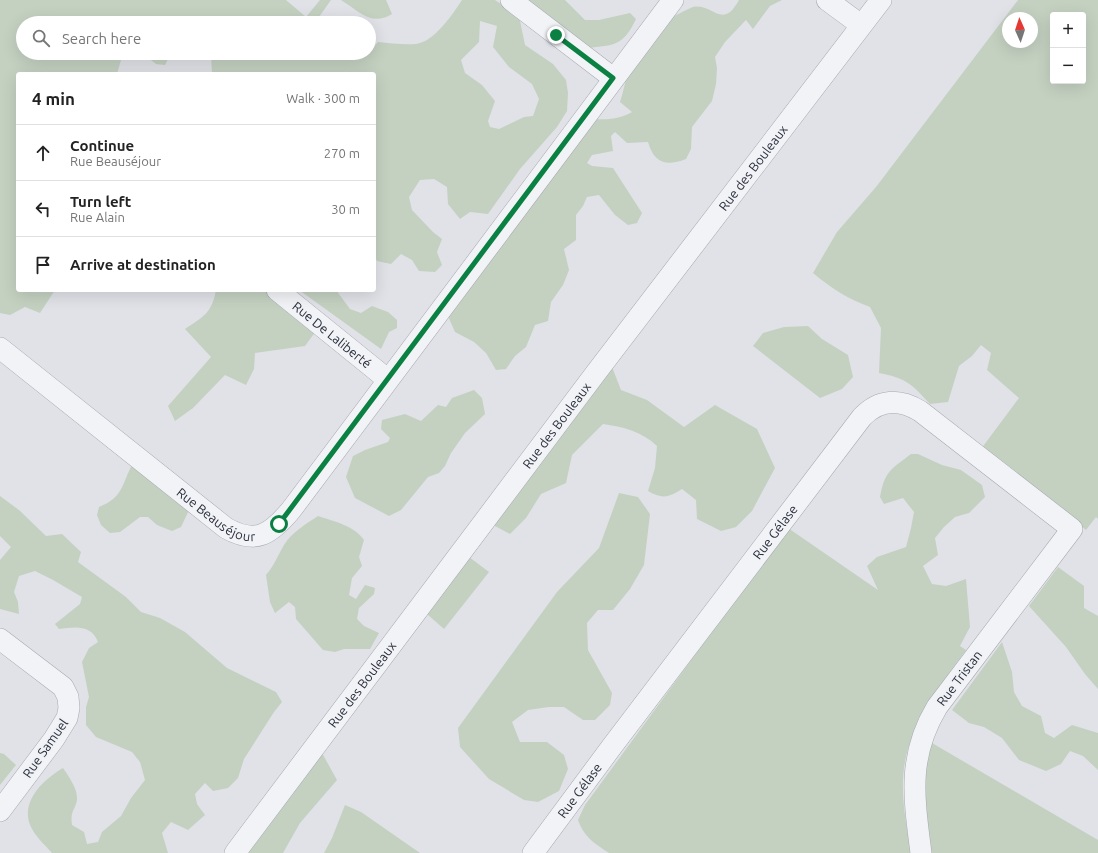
<!DOCTYPE html>
<html lang="en">
<head>
<meta charset="utf-8">
<style>
	:root { --surface:#fff; --page:#f2f2f2; --text:#222; --muted:#767676; --line:#e0e0e0 }
	body { margin:0; font-family:Ubuntu,sans-serif; background:var(--page); color:var(--text) }
	.controls { position:absolute; right:12px; top:12px; display:grid; overflow:hidden; border-radius:4px; box-shadow:0 4px 16px #0002 }
	.controls button { width:36px; height:36px; display:grid; place-items:center; padding:0; border:0; border-bottom:1px solid var(--line); background:var(--surface); color:var(--text); font:20px sans-serif }
	.compass { position:absolute; left:1002px; top:12px; width:36px; height:36px; border-radius:50%; background:var(--surface); box-shadow:0 4px 16px #0002; rotate:357deg }
	.stop { position:absolute; width:12px; height:12px; margin:-9px; border:3px solid #0b8043; border-radius:50%; background:#fff }
	.stop.end { background:#0b8043; border-color:#fff; box-shadow:0 1px 4px #0008 }
	.list { margin:0; padding:0; list-style:none }
	h2 { display:flex; justify-content:space-between; align-items:center; height:52px; margin:0; padding:0 16px; font-size:17px }
	h2 small { font-size:13px; font-weight:400; color:var(--muted) }
	.list li { display:grid; grid-template-columns:26px 1fr auto; gap:12px; align-items:center; box-sizing:border-box; height:56px; padding:0 16px; border-top:1px solid var(--line) }
	.list b { display:block; font-size:15px; white-space:nowrap }
	.list p { margin:0; font-size:13px; white-space:nowrap; color:var(--muted) }
	.list em { font-size:13px; font-style:normal; color:var(--muted) }
	.icon { flex:none; width:22px; height:22px; fill:none; stroke:currentColor; stroke-width:2; stroke-linecap:round; stroke-linejoin:round }
	.map { position:relative; flex:none; width:1098px; height:853px; overflow:hidden }
	.search { position:absolute; background:var(--surface); box-shadow:0 4px 16px #0002; left:16px; top:16px; width:360px; height:44px; display:flex; align-items:center; gap:10px; box-sizing:border-box; padding:0 14px; border-radius:22px; color:var(--muted); font-size:15px }
	.panel { position:absolute; background:var(--surface); box-shadow:0 4px 16px #0002; left:16px; top:72px; width:360px; height:220px; border-radius:4px }
	.map>svg:first-child { display:block }
	.green { fill:#c4d1c1; fill-rule:evenodd }
	.lines { fill:none; stroke-linecap:round; stroke-linejoin:round }
	.minor-casing { stroke:#a6a9b1; stroke-width:22 }
	.minor { stroke:#f2f3f6; stroke-width:21 }
	.route { stroke:#0b8043; stroke-width:5 }
	.labels { text-anchor:middle; dominant-baseline:central; stroke-width:4; stroke-linejoin:round; paint-order:stroke }
	.street-label { font-size:13px; fill:#2a2f3d; stroke:#eff1f5 }
</style>
</head>
<body>
<div class="map">
<svg width="1098" height="853" viewBox="0 0 1098 853">
	<rect width="100%" height="100%" fill="#e0e2e7"/>
	<!-- green -->
	<g class="green">
		<path d="M 0,0 L 286,0 L 306,17 L 320,0 L 331,0 L 319,17 L 327,23 L 23,23 L 23,53 L 123,53 L 117,74 L 18,74 L 18,290 L 55,290 L 40,313 L 25,307 L 10,315 L 0,313 Z"/>
		<path d="M 341,0 L 386,0 L 392,14 C 371,27 359,11 341,0 Z"/>
		<path d="M 462,0 L 495,0 L 519,16 L 525,45 L 553,64 L 566,80 L 568,93 L 567,111 L 557,127 L 520,169 L 488,214 L 470,212 L 460,219 L 448,204 L 447,187 L 434,179 L 420,180 L 409,197 L 412,210 L 433,232 L 442,239 L 437,252 L 442,265 L 435,272 L 419,271 L 412,260 L 401,254 L 391,264 L 377,261 L 374,255 L 374,74 L 212,74 L 211,57 L 207,53 L 363,53 L 366,56 L 378,42 C 390,43 403,45 416,44 C 434,42 453,14 462,0 ZM 480,21 L 497,26 L 493,47 L 509,67 L 532,84 L 539,99 L 533,116 L 524,117 L 499,129 L 490,127 L 488,121 L 495,101 L 482,85 L 465,73 L 461,60 L 479,42 Z"/>
		<path d="M 527,0 L 565,0 L 585,20 L 599,20 L 630,13 L 636,19 C 623,46 615,45 587,48 Z"/>
		<path d="M 739,0 L 782,0 L 770,6 L 753,29 L 746,20 L 725,42 L 715,57 L 717,68 L 716,84 L 712,101 L 692,127 L 691,149 L 686,159 C 666,167 654,163 648,142 L 627,143 L 615,132 L 611,136 L 613,151 L 592,155 L 587,163 L 592,166 L 613,168 L 642,213 L 637,223 L 628,225 L 615,215 L 599,195 L 587,197 L 583,206 L 576,215 L 576,240 L 564,249 L 569,270 L 563,285 L 551,302 L 548,321 L 535,325 L 526,347 L 515,356 L 506,369 L 496,370 L 486,353 L 474,342 L 455,332 L 447,314 L 593,119 C 607,120 620,119 632,112 L 620,102 C 623,93 625,82 628,73 C 630,66 660,25 666,21 C 668,19 690,8 693,7 C 713,3 722,31 739,0 Z"/>
		<path d="M 1018,0 L 1098,0 L 1098,519 L 1096,517 L 1086,530 L 981,449 L 1019,398 L 987,370 L 991,353 L 981,345 L 972,356 L 959,366 L 948,402 L 930,404 C 912,384 906,378 879,373 L 881,328 L 870,307 C 848,299 831,288 813,273 L 837,232 L 876,187 ZM 1053,15 L 1083,15 L 1083,81 L 1053,81 ZM 1008,18 L 1032,18 L 1032,42 L 1008,42 Z"/>
		<path d="M 142,53 L 171,53 L 165,65 L 156,64 Z"/>
		<path d="M 216,290 L 266,290 L 316,331 L 305,346 L 255,353 L 254,369 L 246,385 L 225,375 L 193,408 L 175,421 L 168,406 L 211,357 L 185,329 C 203,317 212,313 216,290 Z"/>
		<path d="M 299,290 L 336,290 L 350,309 L 361,313 L 372,306 L 388,312 L 397,320 L 397,328 L 389,332 L 381,349 Z"/>
		<path d="M 808,326 L 822,339 L 848,355 L 853,377 L 842,389 L 820,398 L 753,346 L 763,333 L 784,327 Z"/>
		<path d="M 612,367 L 621,390 L 647,400 L 684,427 L 715,405 L 757,429 L 775,468 L 752,511 L 736,527 L 721,531 L 697,519 L 696,500 L 682,489 C 668,498 662,499 648,491 L 655,468 L 657,446 C 641,431 623,427 603,424 L 572,455 L 566,483 L 541,494 L 526,518 L 510,534 L 493,525 Z"/>
		<path d="M 474,390 L 482,398 L 485,414 L 465,433 L 451,453 L 445,466 L 439,473 L 428,477 L 401,510 L 389,516 L 355,498 L 346,477 L 353,456 L 365,450 L 388,442 L 390,438 L 381,429 L 382,420 L 405,414 L 421,421 L 438,405 L 446,407 L 452,398 Z"/>
		<path d="M 911,454 L 918,454 L 942,465 L 961,470 L 982,485 L 985,497 L 969,513 L 955,517 L 944,527 L 935,538 L 938,555 L 923,566 L 932,584 L 946,586 L 966,579 L 970,627 L 960,646 L 966,650 C 935,692 901,735 903,789 C 903,810 908,832 911,853 L 609,853 C 594,843 584,837 578,820 L 585,805 L 788,528 L 878,590 L 867,566 L 877,557 L 906,547 L 911,528 L 914,512 L 903,498 L 884,504 L 880,497 C 885,471 890,470 911,454 Z"/>
		<path d="M 133,463 L 190,508 L 181,527 L 172,531 L 157,525 L 148,517 L 140,517 L 120,532 L 110,533 L 101,525 L 97,515 L 99,507 C 124,497 121,485 133,463 Z"/>
		<path d="M 619,493 L 638,497 L 650,514 L 644,565 L 630,589 L 613,610 L 598,610 L 587,623 L 588,650 L 612,693 L 610,705 L 595,720 L 583,720 L 564,707 L 549,707 L 528,710 L 512,722 L 520,742 L 547,742 L 564,755 L 568,769 L 559,791 L 538,802 L 524,800 L 489,779 L 460,747 L 458,728 L 557,592 L 599,548 Z"/>
		<path d="M 0,496 L 19,510 L 46,536 L 62,534 L 81,552 L 78,562 L 126,597 L 141,612 L 160,618 L 185,632 L 227,668 L 276,692 L 282,702 L 274,712 L 244,759 L 238,778 L 228,788 L 213,791 L 205,783 L 195,794 L 197,804 L 205,815 L 188,830 L 171,822 L 162,833 L 168,853 L 52,853 C 45,845 35,836 31,827 C 19,802 44,779 63,768 C 69,777 78,789 77,800 C 75,811 70,810 72,825 L 84,832 L 87,844 L 98,842 L 102,832 L 121,816 L 131,798 L 145,780 L 140,762 L 132,752 L 96,737 L 86,725 L 86,707 L 89,697 L 82,662 L 89,648 L 98,642 C 91,624 75,627 59,629 L 55,624 L 80,604 L 82,597 L 53,580 L 35,571 L 19,576 L 14,592 L 18,602 L 19,614 L 0,609 L 0,560 L 11,547 L 0,536 Z"/>
		<path d="M 318,516 C 333,521 355,526 364,540 L 359,557 L 362,566 L 352,578 L 349,595 L 356,599 L 365,585 L 375,588 L 374,594 L 359,608 L 357,619 L 364,626 L 379,633 L 370,649 L 344,649 L 335,652 L 323,650 L 296,619 L 295,607 L 289,602 L 275,613 L 270,602 L 266,575 C 274,566 278,555 284,545 C 292,532 306,524 318,516 Z"/>
		<path d="M 469,557 L 489,572 L 444,629 L 427,614 Z"/>
		<path d="M 1058,567 L 1084,586 L 1084,608 L 1098,616 L 1098,689 L 1085,674 L 1066,647 L 1029,606 Z"/>
		<path d="M 1002,642 L 1012,672 L 1014,692 L 1022,706 L 1041,716 L 1045,733 L 1054,738 L 1072,725 L 1098,733 L 1098,770 L 1083,756 L 1070,751 L 1061,764 L 1046,771 L 1019,760 L 1002,738 L 984,727 L 969,723 L 952,710 Z"/>
		<path d="M 932,743 L 1098,840 L 1098,853 L 929,853 C 923,814 917,780 932,743 Z"/>
		<path d="M 0,753 L 4,754 L 16,765 L 0,785 Z"/>
		<path d="M 322,753 L 337,780 L 300,823 L 283,853 L 247,853 Z"/>
		<path d="M 345,805 L 361,812 L 420,853 L 324,853 L 332,838 Z"/>
	</g>
	<g class="lines">
		<defs>
			<g id="minor">
				<path d="M 511,0 L 613,78"/>
				<path d="M 827,0 L 861,25"/>
				<path id="s1" d="M 277,290 L 387,379"/>
				<path id="s2" d="M 0,348 L 226,528 C 256,545 271,534 291,510 L 673,0"/>
				<path d="M 0,639 L 63,687 L 68,697 L 69,708 L 67,718 L 54,739 L 0,811"/>
				<path id="s3" d="M 235,853 L 595,374 L 881,0"/>
				<path id="s4" d="M 533,853 L 613,745 L 862,417 C 879,399 899,398 920,411 L 1072,529 L 937,707 C 907,757 914,798 921,853"/>
			</g>
		</defs>
		<!-- minor casing -->
		<use href="#minor" class="minor-casing"/>
		<!-- minor -->
		<use href="#minor" class="minor"/>
	</g>
	<g class="lines">
		<!-- route -->
		<path class="route" d="M 279,524 L 613,78 L 556,35"/>
	</g>
	<g class="labels">
		<!-- street labels -->
		<g class="street-label">
			<text stroke="none"><textPath href="#s3" startOffset="859">Rue des Bouleaux</textPath></text>
			<text stroke="none"><textPath href="#s1" startOffset="71">Rue De Laliberté</textPath></text>
			<text stroke="none"><textPath href="#s3" startOffset="535">Rue des Bouleaux</textPath></text>
			<text stroke="none"><textPath href="#s2" startOffset="274">Rue Beauséjour</textPath></text>
			<text stroke="none"><textPath href="#s4" startOffset="402">Rue Gélase</textPath></text>
			<text transform="translate(959 678) rotate(-53)">Rue Tristan</text>
			<text stroke="none"><textPath href="#s3" startOffset="211">Rue des Bouleaux</textPath></text>
			<text transform="translate(45 748) rotate(-55)">Rue Samuel</text>
			<text stroke="none"><textPath href="#s4" startOffset="78">Rue Gélase</textPath></text>
		</g>
	</g>
</svg>
<div class="controls">
<button>+</button>
<button>−</button>
</div>
<svg class="compass" viewBox="-18 -18 36 36"><path d="M0-13l5 13h-10z" fill="#e53935"/><path d="M0 13l5-13h-10z" fill="#767676"/></svg>
<div class="stop" style="left:279px;top:524px"></div>
<div class="stop end" style="left:556px;top:35px"></div>
<div class="search"><svg class="icon" aria-label="search" viewBox="0 0 24 24"><circle cx="10" cy="10" r="6"/><path d="M15 15l6 6"/></svg>Search here</div>
<section class="panel">
<h2>4 min<small>Walk · 300 m</small></h2>
<ul class="list">
<li><svg class="icon" aria-label="ahead" viewBox="0 0 24 24"><path d="M12 20V5M6 11l6-6 6 6"/></svg><div><b>Continue</b><p>Rue Beauséjour</p></div><em>270 m</em></li>
<li><svg class="icon" aria-label="left" viewBox="0 0 24 24"><path d="M17 20v-9H6M10 6l-5 5 5 5"/></svg><div><b>Turn left</b><p>Rue Alain</p></div><em>30 m</em></li>
<li><svg class="icon" aria-label="arrive" viewBox="0 0 24 24"><path d="M6 21V4h12l-3 4 3 4H6"/></svg><div><b>Arrive at destination</b></div></li>
</ul>
</section>
</div>
</body>
</html>
